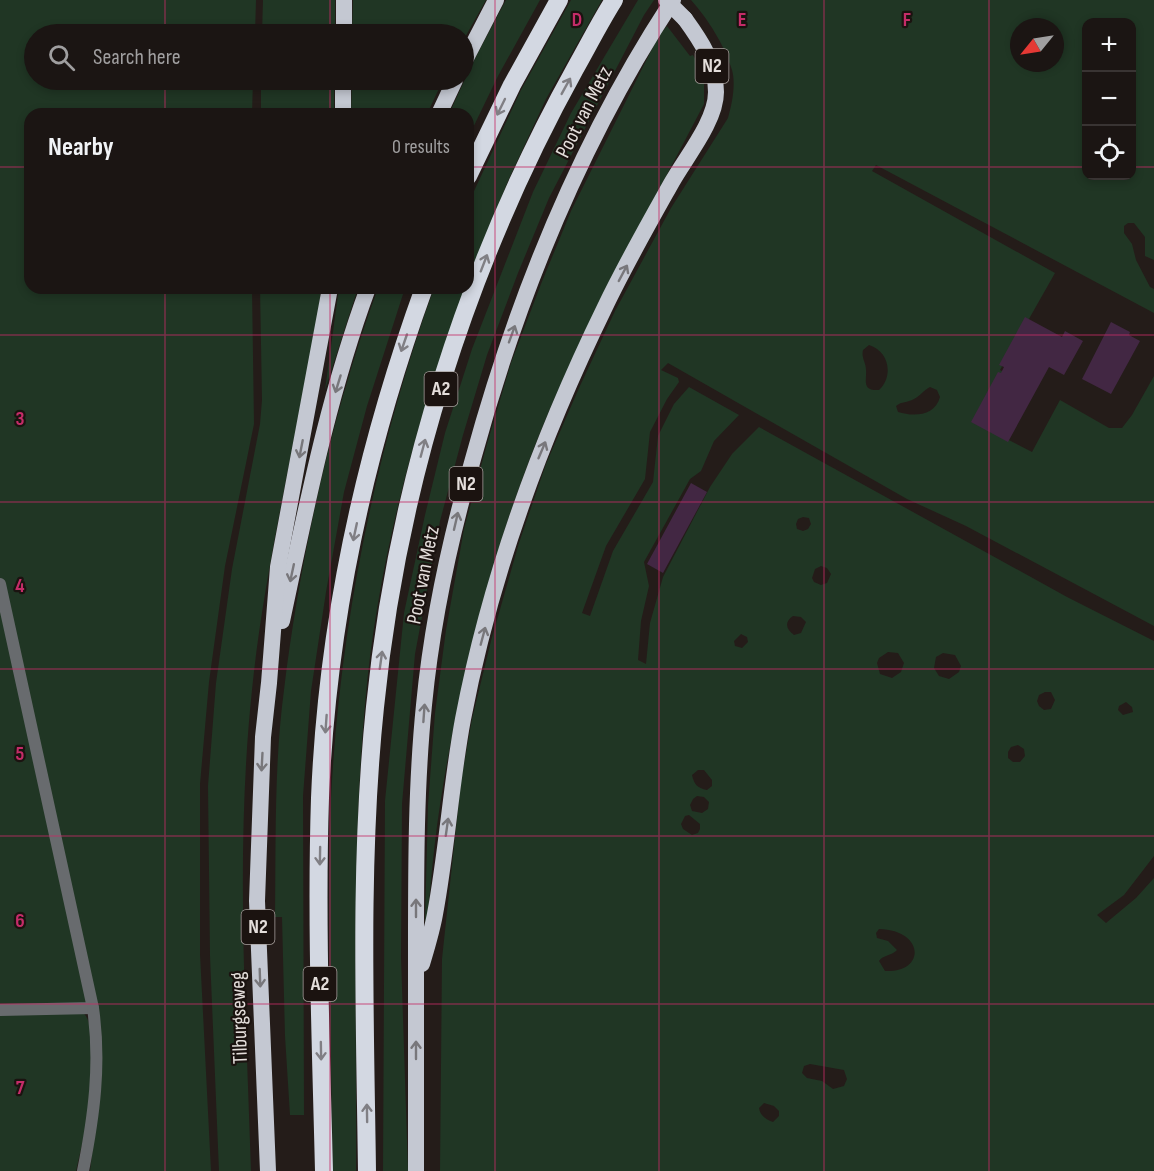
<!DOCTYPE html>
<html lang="en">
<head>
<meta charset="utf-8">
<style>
	:root { --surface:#1b1513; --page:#241e1c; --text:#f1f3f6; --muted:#a09fa0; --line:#393433 }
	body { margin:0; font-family:"Sofia Sans Condensed",sans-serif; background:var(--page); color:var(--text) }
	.controls { position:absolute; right:18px; top:18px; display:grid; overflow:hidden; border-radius:12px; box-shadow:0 3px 9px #0003 }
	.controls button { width:54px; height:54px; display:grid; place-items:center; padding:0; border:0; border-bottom:2px solid var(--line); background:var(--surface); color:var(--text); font:30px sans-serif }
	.compass { position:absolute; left:1010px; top:18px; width:54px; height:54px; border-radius:50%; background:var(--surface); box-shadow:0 3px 9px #0003; rotate:240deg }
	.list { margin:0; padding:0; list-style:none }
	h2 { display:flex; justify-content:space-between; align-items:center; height:78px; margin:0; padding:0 24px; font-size:26px }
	h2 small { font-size:20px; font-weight:400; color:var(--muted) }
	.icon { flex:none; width:33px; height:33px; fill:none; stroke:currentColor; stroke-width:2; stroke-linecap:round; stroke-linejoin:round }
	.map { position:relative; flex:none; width:1154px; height:1171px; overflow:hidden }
	.search { position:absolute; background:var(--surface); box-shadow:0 3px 9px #0003; left:24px; top:24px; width:450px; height:66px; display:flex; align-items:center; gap:15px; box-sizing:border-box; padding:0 21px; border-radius:33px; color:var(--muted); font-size:22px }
	.panel { position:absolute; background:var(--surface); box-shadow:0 3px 9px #0003; left:24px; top:108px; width:450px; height:186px; border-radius:18px }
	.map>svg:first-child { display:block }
	.green { fill:#203624; fill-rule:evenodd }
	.building { fill:#422743 }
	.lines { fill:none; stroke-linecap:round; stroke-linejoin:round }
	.minor { stroke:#686b6e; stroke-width:12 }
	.trunk { stroke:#c4c8d2; stroke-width:16 }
	.motorway { stroke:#d3d8e2; stroke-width:18 }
	.trunk-bridge { stroke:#c4c8d2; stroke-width:16 }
	.oneway { stroke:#807f84 }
	.oneway2 { stroke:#78777b }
	.grid { fill:none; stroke:#c52c68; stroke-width:1.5; stroke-opacity:0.55 }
	.labels { text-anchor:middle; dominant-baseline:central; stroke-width:4.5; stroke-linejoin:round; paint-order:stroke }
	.shield { fill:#1b1310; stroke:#a8a19e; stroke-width:1.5 }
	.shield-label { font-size:20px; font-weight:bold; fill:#e4dedb }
	.street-label { font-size:21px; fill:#e4dedb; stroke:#1b1310 }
	.grid-label { font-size:20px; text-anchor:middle; font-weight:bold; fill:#c52c68; stroke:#1b1310; stroke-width:4.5; stroke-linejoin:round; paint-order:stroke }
</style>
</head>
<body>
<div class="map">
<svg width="1154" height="1171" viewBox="0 0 1154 1171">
	<rect width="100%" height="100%" fill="#241c19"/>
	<!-- green -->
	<g class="green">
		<path d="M 0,0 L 256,0 L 255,34 L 34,34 L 34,80 L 253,80 L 252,114 L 30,114 L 30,288 L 252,288 L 254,424 L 225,566 L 209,682 L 200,784 L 200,954 L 211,1171 L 90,1171 L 101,1080 L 95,1008 L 0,1012 Z"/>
		<path d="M 263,0 L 335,0 L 335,34 L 262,34 Z"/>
		<path d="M 353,0 L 486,0 L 464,39 L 464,34 L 352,34 Z"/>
		<path d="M 506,0 L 540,0 L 498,76 L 468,138 L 468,114 L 449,114 L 472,64 Z"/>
		<path d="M 571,0 L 602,0 L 546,99 L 508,181 L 468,280 L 468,204 L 521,90 Z"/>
		<path d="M 638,0 L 654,0 L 644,15 L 549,198 L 518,273 L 487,355 L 463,435 L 440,521 L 415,654 L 402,804 L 401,957 L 408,1171 L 383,1171 L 385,801 L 404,613 L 425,515 L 445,433 L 472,349 L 533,192 L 571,113 Z"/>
		<path d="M 691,0 L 1154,0 L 1154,260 L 1145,256 L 1145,237 L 1134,223 L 1128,223 L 1124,226 L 1124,233 L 1132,244 L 1136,260 L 1150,287 L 1154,289 L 1154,313 L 876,165 L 872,171 L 1055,273 L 1000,370 L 1007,374 L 980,425 L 1032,452 L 1060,400 L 1109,428 L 1122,428 L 1132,415 L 1154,376 L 1154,626 L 966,526 L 907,499 L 668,363 L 661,370 L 678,378 L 679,382 L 667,399 L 650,432 L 645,479 L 606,546 L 582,613 L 590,616 L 613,551 L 653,482 L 658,436 L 674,404 L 689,387 L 739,415 L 714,441 L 701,471 L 690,479 L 644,562 L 649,586 L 641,621 L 638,660 L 646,664 L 650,623 L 663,577 L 710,487 L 732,454 L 759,427 L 1067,597 L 1154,641 L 1154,856 L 1124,895 L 1097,915 L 1106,923 L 1136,898 L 1154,878 L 1154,1171 L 440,1171 L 442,959 L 461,781 L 472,719 L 491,641 L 519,543 L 546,464 L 579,388 L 615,311 L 671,208 L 728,118 C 732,104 736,84 732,70 C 725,46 708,19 691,0 ZM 1086,22 L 1132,22 L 1132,176 L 1086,176 ZM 1019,27 L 1055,27 L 1055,63 L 1019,63 ZM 869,345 C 889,351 894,376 879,390 C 861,391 867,380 866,370 C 866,362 861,358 863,350 ZM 930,387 L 937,390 L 940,397 C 935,416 914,417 898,412 L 896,406 C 902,401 907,403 914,399 C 920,396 924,390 930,387 ZM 803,517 L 809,518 L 811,524 L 808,529 L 803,531 L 797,529 L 796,524 L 798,519 ZM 821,566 L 827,568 L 831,574 L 827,583 L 821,585 L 814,582 L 812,578 L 815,569 ZM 793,616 L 801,617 L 806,622 L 801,633 L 794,635 C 786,629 784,622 793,616 ZM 741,634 L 747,637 L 748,642 L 742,648 L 735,646 L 734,641 ZM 888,652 L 898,653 L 904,663 L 901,672 L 892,678 L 880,674 L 877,663 L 879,658 ZM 943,653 L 955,655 L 961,666 L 959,672 L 949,679 L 939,676 L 934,668 L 936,657 ZM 1045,692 L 1051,692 L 1055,700 L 1051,709 L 1044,710 L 1039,706 L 1037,701 L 1039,695 ZM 1126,702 L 1132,707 L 1133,712 L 1123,715 L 1118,710 L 1119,706 ZM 1018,745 L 1024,749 L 1025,756 L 1020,762 L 1013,762 L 1008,758 L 1008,752 L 1011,747 ZM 698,770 L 704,770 L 712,780 L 712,786 L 707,790 C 697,788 694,784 692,775 ZM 697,796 L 704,797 L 709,802 L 708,809 L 702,813 L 692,811 L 690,805 L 693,799 ZM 689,815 L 700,824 L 700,829 L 698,833 L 692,835 L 683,829 L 681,824 L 685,816 ZM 879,929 C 925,930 926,973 885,971 L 879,961 C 883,955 891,956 897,950 L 888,941 L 877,938 L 876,933 ZM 810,1064 L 844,1070 L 847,1079 L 844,1086 L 833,1089 L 822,1081 L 807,1078 L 802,1073 L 804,1066 ZM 764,1103 L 774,1106 L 779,1111 L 779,1116 L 773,1122 C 766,1119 760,1116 759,1108 Z"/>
		<path d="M 667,26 L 690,56 L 693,55 L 704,75 L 704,104 C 643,222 576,337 529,461 C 487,571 458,688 440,805 C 432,856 429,908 424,959 L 428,805 L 435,713 L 446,630 L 464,529 L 487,444 L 511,363 L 541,284 L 571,211 L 659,35 Z"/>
		<rect x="261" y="80" width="73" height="34"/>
		<path d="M 352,80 L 443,80 L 427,114 L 351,114 Z"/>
		<path d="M 260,288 L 321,288 C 318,322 310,357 303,391 C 285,490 262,590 252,690 C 235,850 246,1011 251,1171 L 219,1171 L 210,956 L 208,786 L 216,683 L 232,569 L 260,424 L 262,400 Z"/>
		<path d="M 339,288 L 358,288 L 325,390 Z"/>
		<path d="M 378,288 L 405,288 L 367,406 L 344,492 L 326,592 L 311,691 L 303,796 L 304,1115 L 290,1115 L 285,1036 L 282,917 L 275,917 C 276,841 274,765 284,690 C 300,557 332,414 378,288 Z"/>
		<path d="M 434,288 L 465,288 C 416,422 377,562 365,705 C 351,860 357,1016 356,1171 L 333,1171 C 331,1047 326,923 331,798 C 340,625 375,452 434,288 Z"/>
		<path d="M 83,1013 C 97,1022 93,1086 90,1103 C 87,1126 81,1148 76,1171 L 0,1171 L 0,1014 Z"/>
	</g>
	<!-- building -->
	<g class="building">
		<path d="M 1025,317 L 1062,337 L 1065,331 L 1083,341 L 1064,375 L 1049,367 L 1008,442 L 971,422 L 998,372 L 1001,373 L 1004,367 L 999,365 Z"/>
		<path d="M 1111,322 L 1130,332 L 1129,335 L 1140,341 L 1111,394 L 1082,379 Z"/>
		<path d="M 691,483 L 707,492 L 663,573 L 647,564 Z"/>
	</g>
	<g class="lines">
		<!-- minor -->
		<g class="minor">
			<path d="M 0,584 L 93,1008 L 0,1010"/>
			<path d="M 83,1171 C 94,1116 101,1064 93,1008"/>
		</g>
		<!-- trunk -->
		<g class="trunk">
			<path d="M 344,34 L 344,0"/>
			<path d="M 464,62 L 496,0"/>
			<path d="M 343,114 L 343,80"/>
			<path d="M 439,114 L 455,80"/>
			<path d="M 282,621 C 306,509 328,396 368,288"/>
			<path d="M 422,964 C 427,947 432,931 435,914 C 447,850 451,783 463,719 C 490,578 542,436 605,307 C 625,265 649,223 672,182 C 686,157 716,121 716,92 C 716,63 701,41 685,19"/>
			<path d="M 268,1171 L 257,901 L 263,737 L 269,683 L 278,567 L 330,288"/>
			<path d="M 416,1171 C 416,1095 416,1020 416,944 C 416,865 416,784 424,705 C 432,622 450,539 473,459 C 517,298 581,140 673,0"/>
		</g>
		<!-- motorway -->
		<g class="motorway">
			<path d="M 468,176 L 512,85 L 559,0"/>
			<path d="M 324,1171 C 321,1047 316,922 320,798 C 327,625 365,451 424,288"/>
			<path d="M 367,1171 C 365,1017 359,860 375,707 C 397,485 467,264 575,69 C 588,46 600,22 614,0"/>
		</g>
		<!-- trunk-bridge -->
		<path class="trunk-bridge" d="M 666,0 L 685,19"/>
	</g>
	<!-- one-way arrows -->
	<defs><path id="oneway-shaft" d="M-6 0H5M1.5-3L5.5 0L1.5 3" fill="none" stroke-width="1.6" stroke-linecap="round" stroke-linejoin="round" transform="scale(1.5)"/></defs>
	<g class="oneway">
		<use href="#oneway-shaft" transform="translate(566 86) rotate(-61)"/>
		<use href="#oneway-shaft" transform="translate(501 107) rotate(116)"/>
		<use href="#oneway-shaft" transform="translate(484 263) rotate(-69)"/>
		<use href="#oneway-shaft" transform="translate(404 343) rotate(109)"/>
		<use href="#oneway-shaft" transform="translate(423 448) rotate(-75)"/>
		<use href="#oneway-shaft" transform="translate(355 532) rotate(102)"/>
		<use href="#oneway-shaft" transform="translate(381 660) rotate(-82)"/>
		<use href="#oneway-shaft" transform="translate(326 724) rotate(94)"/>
		<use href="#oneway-shaft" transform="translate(320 856) rotate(91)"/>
		<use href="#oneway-shaft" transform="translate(321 1051) rotate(89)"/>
		<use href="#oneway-shaft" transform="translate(367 1113) rotate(-91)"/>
	</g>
	<g class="oneway2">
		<use href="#oneway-shaft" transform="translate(623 273) rotate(-62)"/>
		<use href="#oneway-shaft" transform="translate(512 334) rotate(-70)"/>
		<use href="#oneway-shaft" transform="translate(338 384) rotate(107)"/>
		<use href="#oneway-shaft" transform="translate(301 449) rotate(101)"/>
		<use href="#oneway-shaft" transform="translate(542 450) rotate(-67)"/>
		<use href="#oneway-shaft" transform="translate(456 521) rotate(-77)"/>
		<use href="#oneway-shaft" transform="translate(292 573) rotate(102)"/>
		<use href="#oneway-shaft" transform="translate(483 636) rotate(-75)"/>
		<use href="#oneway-shaft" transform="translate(424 713) rotate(-86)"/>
		<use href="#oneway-shaft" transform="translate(262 762) rotate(93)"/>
		<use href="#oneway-shaft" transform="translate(447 827) rotate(-82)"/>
		<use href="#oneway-shaft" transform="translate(416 908) rotate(-90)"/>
		<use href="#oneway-shaft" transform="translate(260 978) rotate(88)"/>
		<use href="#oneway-shaft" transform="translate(416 1050) rotate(-90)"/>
	</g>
	<!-- grid -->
	<path class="grid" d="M 165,0 L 165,34M 330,0 L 330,34M 495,0 L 495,1171M 659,0 L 659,1171M 824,0 L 824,1171M 989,0 L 989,1171M 165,80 L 165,114M 330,80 L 330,114M 0,167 L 30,167M 468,167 L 1086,167M 1132,167 L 1154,167M 165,288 L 165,1171M 330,288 L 330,1171M 0,335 L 1154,335M 0,502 L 1154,502M 0,669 L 1154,669M 0,836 L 1154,836M 0,1004 L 1154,1004"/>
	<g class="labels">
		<!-- shield labels -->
		<g class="shield">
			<rect x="695.5" y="49" width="33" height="34" rx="4.5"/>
			<rect x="424.5" y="372" width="33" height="34" rx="4.5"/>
			<rect x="449.5" y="467" width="33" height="34" rx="4.5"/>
			<rect x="241.5" y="910" width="33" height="34" rx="4.5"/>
			<rect x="303.5" y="967" width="33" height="34" rx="4.5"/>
		</g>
		<g class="shield-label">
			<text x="712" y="66">N2</text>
			<text x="441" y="389">A2</text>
			<text x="466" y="484">N2</text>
			<text x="258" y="927">N2</text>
			<text x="320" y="984">A2</text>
		</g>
		<!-- street labels -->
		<g class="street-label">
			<text transform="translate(584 112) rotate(-63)">Poot van Metz</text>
			<text transform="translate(423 575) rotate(-79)">Poot van Metz</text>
			<text transform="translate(239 1018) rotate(-92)">Tilburgseweg</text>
		</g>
	</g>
	<g class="grid-label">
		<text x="577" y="26">D</text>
		<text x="742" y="26">E</text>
		<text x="907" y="26">F</text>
		<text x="20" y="425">3</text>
		<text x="20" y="592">4</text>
		<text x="20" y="760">5</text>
		<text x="20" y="927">6</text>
		<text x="20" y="1094">7</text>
	</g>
</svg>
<div class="controls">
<button>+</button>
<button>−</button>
<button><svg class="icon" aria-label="locate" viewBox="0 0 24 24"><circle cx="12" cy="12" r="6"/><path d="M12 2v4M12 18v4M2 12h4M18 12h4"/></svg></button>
</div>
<svg class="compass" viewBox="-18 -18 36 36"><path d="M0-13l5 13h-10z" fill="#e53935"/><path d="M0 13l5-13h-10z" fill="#a09fa0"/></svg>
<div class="search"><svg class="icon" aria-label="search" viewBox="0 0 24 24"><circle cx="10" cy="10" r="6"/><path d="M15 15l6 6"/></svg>Search here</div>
<section class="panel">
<h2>Nearby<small>0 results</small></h2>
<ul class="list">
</ul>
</section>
</div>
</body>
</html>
